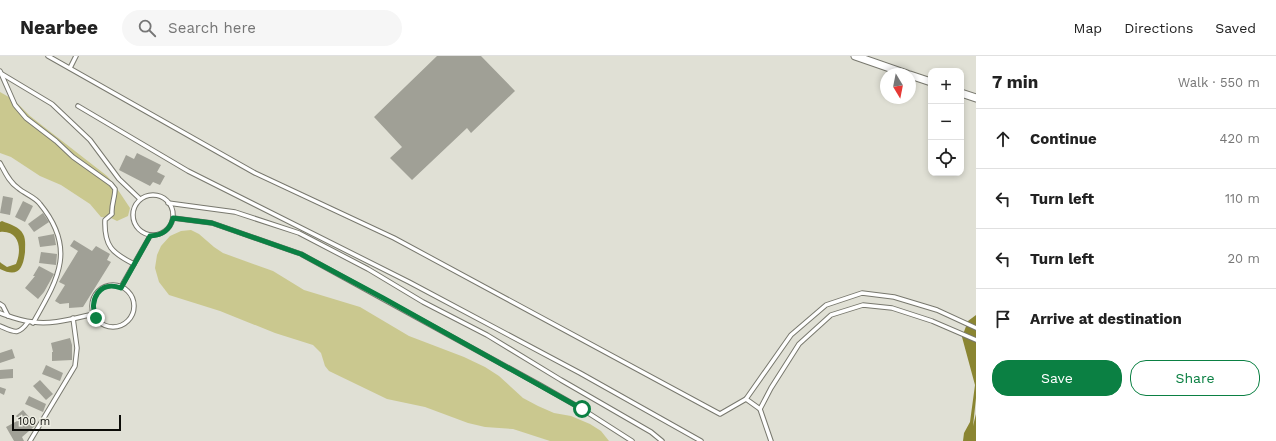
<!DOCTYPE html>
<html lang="en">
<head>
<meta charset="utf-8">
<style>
	:root { --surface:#fff; --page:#f6f6f6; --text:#222; --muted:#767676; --line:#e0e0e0; --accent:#0b8043 }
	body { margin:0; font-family:"Work Sans",sans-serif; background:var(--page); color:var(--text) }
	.controls { position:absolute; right:12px; top:12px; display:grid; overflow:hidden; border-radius:8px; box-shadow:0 2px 6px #0003 }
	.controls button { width:36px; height:36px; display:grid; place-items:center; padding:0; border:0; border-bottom:1px solid var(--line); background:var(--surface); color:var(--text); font:20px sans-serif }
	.compass { position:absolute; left:880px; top:12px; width:36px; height:36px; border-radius:50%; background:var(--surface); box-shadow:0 2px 6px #0003; rotate:170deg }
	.scale { position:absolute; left:12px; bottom:10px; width:109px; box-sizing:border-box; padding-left:4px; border:2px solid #0c0c08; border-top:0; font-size:11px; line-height:14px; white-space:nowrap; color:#0c0c08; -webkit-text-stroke:3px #edede2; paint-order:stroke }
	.stop { position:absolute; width:12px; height:12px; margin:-9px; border:3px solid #0b8043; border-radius:50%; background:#fff }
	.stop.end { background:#0b8043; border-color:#fff; box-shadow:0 1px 4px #0008 }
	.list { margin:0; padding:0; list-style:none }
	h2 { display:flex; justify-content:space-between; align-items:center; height:52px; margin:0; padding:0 16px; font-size:17px }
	h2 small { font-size:13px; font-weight:400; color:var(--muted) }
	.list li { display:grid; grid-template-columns:26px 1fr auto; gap:12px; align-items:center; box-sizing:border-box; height:60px; padding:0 16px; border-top:1px solid var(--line) }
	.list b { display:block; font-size:15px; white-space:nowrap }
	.list em { font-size:13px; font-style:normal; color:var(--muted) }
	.actions { display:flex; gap:8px; padding:12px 16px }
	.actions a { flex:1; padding:9px 0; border:1px solid var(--accent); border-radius:16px; text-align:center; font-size:14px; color:var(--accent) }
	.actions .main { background:var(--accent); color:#fff }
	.icon { flex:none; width:22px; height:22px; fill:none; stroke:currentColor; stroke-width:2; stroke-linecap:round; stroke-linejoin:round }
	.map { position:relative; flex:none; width:976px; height:385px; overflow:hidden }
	header { display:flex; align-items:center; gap:24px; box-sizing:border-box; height:56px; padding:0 20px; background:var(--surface); border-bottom:1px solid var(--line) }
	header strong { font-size:19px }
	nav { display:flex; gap:22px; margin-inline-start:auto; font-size:14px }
	.search { width:280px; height:36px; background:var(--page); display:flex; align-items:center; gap:10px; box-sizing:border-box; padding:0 14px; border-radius:22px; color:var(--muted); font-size:15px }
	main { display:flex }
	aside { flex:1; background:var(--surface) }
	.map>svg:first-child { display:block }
	.green { fill:#cac88f }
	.water { fill:#8a8532 }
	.building { fill:#a0a096 }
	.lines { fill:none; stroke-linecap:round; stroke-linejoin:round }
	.lane-casing { stroke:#78786e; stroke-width:5.5 }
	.street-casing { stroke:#78786e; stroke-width:9 }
	.lane { stroke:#fff; stroke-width:3.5 }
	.street { stroke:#fff; stroke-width:7 }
	.route { stroke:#0b8043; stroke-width:5 }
</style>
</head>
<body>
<header>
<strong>Nearbee</strong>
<div class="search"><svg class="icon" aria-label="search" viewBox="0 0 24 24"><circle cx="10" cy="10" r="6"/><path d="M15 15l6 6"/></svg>Search here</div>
<nav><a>Map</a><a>Directions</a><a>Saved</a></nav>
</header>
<main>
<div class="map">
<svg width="976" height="385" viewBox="0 0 976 385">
	<rect width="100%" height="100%" fill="#e0e0d5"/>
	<!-- green -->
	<g class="green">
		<path d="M 0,36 L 14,44 L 30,60 L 107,120 L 114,128 L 130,152 L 128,160 L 117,165 L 111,162 L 101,161 L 90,148 L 61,129 L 40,120 L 11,101 L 0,97 Z"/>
		<path d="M 191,174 L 199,178 L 214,191 L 223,197 L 273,215 L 304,234 L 360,251 L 409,280 L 464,301 L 485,311 L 499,320 L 523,342 L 538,350 L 554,357 L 571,360 L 590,368 L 601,375 L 609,385 L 550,385 L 513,373 L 485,371 L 468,367 L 425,351 L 387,343 L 329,315 L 325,310 L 321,297 L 313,289 L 275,277 L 220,255 L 169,239 L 159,226 L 155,212 L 157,199 L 161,190 L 170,180 L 181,175 Z"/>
	</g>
	<!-- water -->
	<g class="water">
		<path d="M 2,165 C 9,168 20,171 23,178 C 26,183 25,190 25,196 C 23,213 18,222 0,213 L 0,206 L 1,207 L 7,211 L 16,208 C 22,194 20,174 0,176 L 0,166 Z"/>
		<path d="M 976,259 L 976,342 L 973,370 L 976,358 L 976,385 L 963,385 L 964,377 L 970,366 L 975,329 L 962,281 L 968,265 Z"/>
	</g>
	<!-- building -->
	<g class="building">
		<path d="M 437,0 L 481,0 L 515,35 L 471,77 L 467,72 L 412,124 L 390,102 L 402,91 L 374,61 Z"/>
		<path d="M 137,97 L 161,109 L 157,116 L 165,120 L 160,129 L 153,126 L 150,130 L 119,114 L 126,99 L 134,103 Z"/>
		<path d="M 3,140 L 13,142 L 10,159 L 0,157 Z"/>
		<path d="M 23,145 L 33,150 L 25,166 L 15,161 Z"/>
		<path d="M 43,157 L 49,166 L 34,176 L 28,168 Z"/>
		<path d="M 54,178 L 56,189 L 40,191 L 38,181 Z"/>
		<path d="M 74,184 L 92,195 L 96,190 L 110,198 L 107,204 L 111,206 L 83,251 L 69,252 L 69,247 L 60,248 L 55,245 L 65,229 L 59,226 L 78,195 L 70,190 Z"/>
		<path d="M 41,196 L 57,198 L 56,209 L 39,207 Z"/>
		<path d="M 39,210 L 54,218 L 44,236 L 38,243 L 25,232 L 35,220 L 33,220 Z"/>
		<path d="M 70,282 L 72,289 L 72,304 L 52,305 L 52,296 L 53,296 L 51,287 Z"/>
		<path d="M 12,293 L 15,302 L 0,307 L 0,297 Z"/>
		<path d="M 46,309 L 63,317 L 60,325 L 42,318 Z"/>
		<path d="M 13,313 L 13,322 L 0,323 L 0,314 Z"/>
		<path d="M 40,324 L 53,338 L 46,344 L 33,330 Z"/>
		<path d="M 0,331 L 6,333 L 4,339 L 0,337 Z"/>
		<path d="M 29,340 L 46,348 L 43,356 L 25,348 Z"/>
		<path d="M 23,354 L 36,369 L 22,381 L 24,385 L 14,385 L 6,371 L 19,364 L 16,360 Z"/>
	</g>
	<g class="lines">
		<defs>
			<g id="lane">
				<path d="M 48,0 L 255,117 L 394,182 L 720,358 L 746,343 L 760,353 L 771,385"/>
				<path d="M 70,12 L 76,0"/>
				<path d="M 0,15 L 15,49 L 26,62 L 56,85 L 73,101 L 111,128 L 115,133 C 115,142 111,149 112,158 L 105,164 C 104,190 112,197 134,208"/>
				<path d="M 2,18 L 52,48 L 90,84 L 119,123 L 140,143"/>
				<path d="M 78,50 L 188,115 L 409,226 L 580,317 L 701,385"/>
				<path d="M 0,107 C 5,116 9,126 18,132 C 25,138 35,141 40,148 C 77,193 58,223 33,267"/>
				<circle cx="153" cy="159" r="20"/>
				<path d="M 168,147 L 235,156 L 299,177 L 368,213 L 423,246 L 487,279 L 561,324 L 651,376 L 662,385"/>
				<path d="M 173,162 L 212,167 L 301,198 L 540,329 L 582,353 L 632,385"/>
				<circle cx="113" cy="250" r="21"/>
				<path d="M 121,231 L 150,180"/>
				<path d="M 0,248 L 3,250 L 8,260"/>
				<path d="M 0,257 C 11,261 21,265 33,266 C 53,269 74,262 94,258"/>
				<path d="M 0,270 C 14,276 18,280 28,266"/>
				<path d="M 746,343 L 791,279 L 826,249 L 862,237 L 894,241 L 937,254 L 976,272"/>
				<path d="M 760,353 L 771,332 L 799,288 L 831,259 L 863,249 L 892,252 L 932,265 L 976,284"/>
				<path d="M 30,385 L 75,310 L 77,292 L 73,262"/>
			</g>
			<g id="street">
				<path d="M 855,0 L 907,18"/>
				<path d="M 910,19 L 931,26"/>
				<path d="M 961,37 L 976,42"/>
			</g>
		</defs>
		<!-- lane casing -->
		<use href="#lane" class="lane-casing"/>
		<!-- street casing -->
		<use href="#street" class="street-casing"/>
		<!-- lane -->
		<use href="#lane" class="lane"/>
		<!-- street -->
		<use href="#street" class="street"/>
	</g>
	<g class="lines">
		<!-- route -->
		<path class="route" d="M 96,262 C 88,244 100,224 121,232 L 150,180 C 163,179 170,174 173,162 L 212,167 L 301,198 L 383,242 L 582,353"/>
	</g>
</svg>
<div class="controls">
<button>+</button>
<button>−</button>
<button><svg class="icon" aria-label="locate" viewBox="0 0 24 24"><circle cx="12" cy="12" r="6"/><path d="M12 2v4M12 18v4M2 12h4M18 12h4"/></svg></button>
</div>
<svg class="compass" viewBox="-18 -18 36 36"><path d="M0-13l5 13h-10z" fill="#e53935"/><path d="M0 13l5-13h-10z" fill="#767676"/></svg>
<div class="scale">100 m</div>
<div class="stop" style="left:582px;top:353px"></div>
<div class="stop end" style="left:96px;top:262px"></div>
</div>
<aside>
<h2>7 min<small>Walk · 550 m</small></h2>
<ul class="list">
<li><svg class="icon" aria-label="ahead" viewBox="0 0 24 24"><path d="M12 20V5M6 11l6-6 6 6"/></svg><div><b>Continue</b></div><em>420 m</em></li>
<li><svg class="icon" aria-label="left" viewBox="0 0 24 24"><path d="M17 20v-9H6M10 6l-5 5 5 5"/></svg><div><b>Turn left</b></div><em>110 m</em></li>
<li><svg class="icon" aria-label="left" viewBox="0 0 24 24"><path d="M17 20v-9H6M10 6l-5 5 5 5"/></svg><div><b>Turn left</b></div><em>20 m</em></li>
<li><svg class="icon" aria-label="arrive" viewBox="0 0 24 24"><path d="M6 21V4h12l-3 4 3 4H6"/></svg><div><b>Arrive at destination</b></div></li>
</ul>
<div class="actions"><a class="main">Save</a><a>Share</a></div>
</aside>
</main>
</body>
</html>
